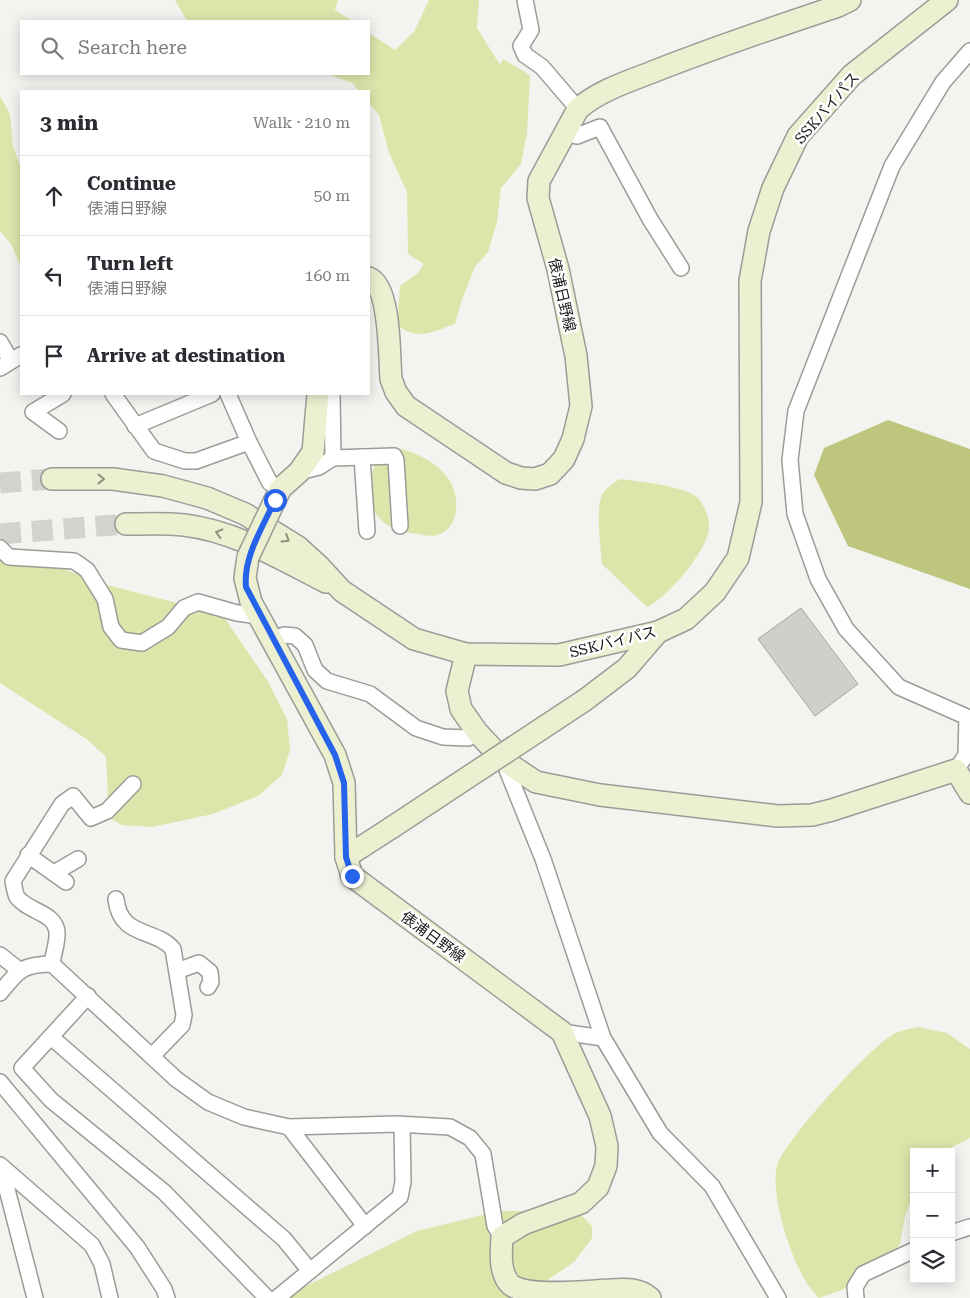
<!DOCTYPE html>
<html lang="en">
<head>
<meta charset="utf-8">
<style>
	:root { --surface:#fff; --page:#f2f2f3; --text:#2b2b33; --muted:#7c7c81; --line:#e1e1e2 }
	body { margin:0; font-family:"Roboto Serif","Noto Sans JP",serif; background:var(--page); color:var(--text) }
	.controls { position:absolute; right:15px; bottom:15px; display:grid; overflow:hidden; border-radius:0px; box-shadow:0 2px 12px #0003 }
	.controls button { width:45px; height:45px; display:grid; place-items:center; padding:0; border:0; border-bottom:1px solid var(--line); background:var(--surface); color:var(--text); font:25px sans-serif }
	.stop { position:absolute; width:15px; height:15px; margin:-11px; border:4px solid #2563eb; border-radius:50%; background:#fff }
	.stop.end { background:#2563eb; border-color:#fff; box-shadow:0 1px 5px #0008 }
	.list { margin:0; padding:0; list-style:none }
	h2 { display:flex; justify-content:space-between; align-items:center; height:65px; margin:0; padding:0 20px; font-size:21px }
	h2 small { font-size:16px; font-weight:400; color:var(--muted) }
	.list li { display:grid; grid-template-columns:32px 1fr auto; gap:15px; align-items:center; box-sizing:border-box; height:80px; padding:0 20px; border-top:1px solid var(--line) }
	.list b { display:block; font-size:19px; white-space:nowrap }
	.list p { margin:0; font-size:16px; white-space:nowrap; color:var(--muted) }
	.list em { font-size:16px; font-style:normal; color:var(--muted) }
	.icon { flex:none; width:28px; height:28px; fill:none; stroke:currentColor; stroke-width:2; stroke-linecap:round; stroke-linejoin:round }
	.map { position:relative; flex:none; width:970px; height:1298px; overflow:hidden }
	.search { position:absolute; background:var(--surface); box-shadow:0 2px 12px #0003; left:20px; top:20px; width:350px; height:55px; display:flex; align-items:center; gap:12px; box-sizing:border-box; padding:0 18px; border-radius:0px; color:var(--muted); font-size:19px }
	.panel { position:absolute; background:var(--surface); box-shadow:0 2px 12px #0003; left:20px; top:90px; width:350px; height:305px; border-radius:0px }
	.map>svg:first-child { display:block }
	.green { fill:#dde5ab }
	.water { fill:#bdc67c }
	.building { fill:#cfcfcb; stroke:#a4a5a1 }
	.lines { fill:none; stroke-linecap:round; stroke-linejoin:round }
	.secondary-tunnel { stroke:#d2d3cf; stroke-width:21; stroke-dasharray:21 11; stroke-linecap:butt }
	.street-casing { stroke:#9b9c98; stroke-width:18 }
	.secondary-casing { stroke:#9b9c98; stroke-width:24 }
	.street { stroke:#fff; stroke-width:15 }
	.secondary { stroke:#ecf0d0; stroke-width:21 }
	.secondary-bridge-casing { stroke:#9b9c98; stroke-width:24; stroke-linecap:butt }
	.secondary-bridge { stroke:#ecf0d0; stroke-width:21 }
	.oneway { stroke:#8e907e }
	.route { stroke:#2563eb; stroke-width:6 }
	.labels { text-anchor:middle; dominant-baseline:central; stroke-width:5; stroke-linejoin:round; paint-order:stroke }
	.street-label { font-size:15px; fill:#1a1a19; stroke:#fff }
</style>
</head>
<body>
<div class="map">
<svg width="970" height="1298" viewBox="0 0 970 1298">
	<rect width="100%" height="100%" fill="#f3f4ef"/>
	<!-- green -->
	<g class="green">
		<path d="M 175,0 L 338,0 L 335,10 L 352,21 L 187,21 Z"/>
		<path d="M 429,0 L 479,0 L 477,28 L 500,65 L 503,59 L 530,75 L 527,133 L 521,164 L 501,188 L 497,222 L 488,252 L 475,267 L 461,302 L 455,324 C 432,332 418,341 397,325 L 400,286 L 418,273 L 424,264 L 408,254 L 407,192 L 389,153 L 379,115 L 369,103 L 369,91 L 359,91 L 352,83 L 328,74 L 369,74 L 369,33 L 395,50 L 414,32 Z"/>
		<path d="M 0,96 L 10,114 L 13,147 L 21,168 L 21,267 L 11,244 L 0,231 Z"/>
		<path d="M 393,447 C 414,451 440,463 451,483 C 460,500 459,529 437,535 C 432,537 424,535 418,534 C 391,531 387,527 370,507 C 370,478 368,466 393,447 Z"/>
		<path d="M 620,479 C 637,481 686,486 698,498 C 706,507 711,522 708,534 C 702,556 667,598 647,607 L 602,564 C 601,546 595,512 602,495 C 606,488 613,483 620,479 Z"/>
		<path d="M 0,553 L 29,556 L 107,585 L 185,605 L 225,619 L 267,680 L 287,719 L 290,750 L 282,775 L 258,796 L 213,814 L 152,827 L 122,825 L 109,818 L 106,757 L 88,740 L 0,683 Z"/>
		<path d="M 918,1027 L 947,1033 L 970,1049 L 970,1138 L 943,1152 L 914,1152 L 914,1193 L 905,1216 L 900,1244 L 877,1270 L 842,1290 L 819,1298 C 814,1292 808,1286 805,1280 C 790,1255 770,1195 777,1166 C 783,1142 873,1043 896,1033 C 902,1030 911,1029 918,1027 Z"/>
		<path d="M 499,1211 L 537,1211 L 581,1215 L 592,1226 L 592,1238 L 574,1262 L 521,1298 L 267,1298 L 310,1284 L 417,1231 Z"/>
	</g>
	<!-- water -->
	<path class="water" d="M 888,420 L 970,449 L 970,589 L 848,546 L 814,475 L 824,448 Z"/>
	<!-- building -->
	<path class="building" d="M 801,608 L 858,684 L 815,716 L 758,639 Z"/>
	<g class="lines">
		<!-- secondary-tunnel -->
		<g class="secondary-tunnel">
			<path d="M 0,483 L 52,479"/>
			<path d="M 0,534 L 126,524"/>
		</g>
		<defs>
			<g id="street">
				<path d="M 525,0 L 531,30 L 521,46 L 525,55 L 542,67 L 578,109"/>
				<path d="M 565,133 L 577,136 L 600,127 L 650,219 L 681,268"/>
				<path d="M 0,342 L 11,361"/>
				<path d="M 0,368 L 21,355"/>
				<path d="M 113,394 L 154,451 L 185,461 L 196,461 L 249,442"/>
				<path d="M 228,394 L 249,442 L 270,483 L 281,488"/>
				<path d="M 332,394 L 333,458 L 394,456 L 396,460 L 400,526"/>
				<path d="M 135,426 L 212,394"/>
				<path d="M 59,431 L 33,412 L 63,394"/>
				<path d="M 362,457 L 367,531"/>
				<path d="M 299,472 L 319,467 L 333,458"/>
				<path d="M 0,548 L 9,557 L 74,561 L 80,565 L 87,570 L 105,599 L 111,627 L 121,640 L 142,643 L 168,627 L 184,608 L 198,602 L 237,613 L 259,616"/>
				<path d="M 273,640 L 284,635 L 295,636 L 305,645 L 315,670 L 327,681 L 370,694 L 416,728 L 443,737 L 468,738 L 477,732"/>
				<path d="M 503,760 L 543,859 L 603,1038 L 660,1133 L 712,1186 L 778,1298"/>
				<path d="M 956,770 L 966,755 L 967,717 L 899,687 L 846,629 L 818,579 L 795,514 L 790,460 L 796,411 L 892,166 L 943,82 L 970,51"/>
				<path d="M 28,855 L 66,882"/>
				<path d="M 54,873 L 78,859"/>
				<path d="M 116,899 C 120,938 155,928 173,949 L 184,1015 L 182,1025 L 152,1056"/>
				<path d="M 0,955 L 19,970"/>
				<path d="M 52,964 C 53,954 58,942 57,932 C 55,912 28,912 17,897 C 15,893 14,886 13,881 L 62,804 L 73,796 L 91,818 L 107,811 L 133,784"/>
				<path d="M 177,971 L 199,963 L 210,972 L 211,982 L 208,987"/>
				<path d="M 0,993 C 18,971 22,964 52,964 L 176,1079 L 208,1102 L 244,1117 L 289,1127 L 397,1124 L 450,1127 L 470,1138 L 483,1154 L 495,1226 L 502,1237"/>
				<path d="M 88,996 L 22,1068 L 51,1100 L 164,1192 L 267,1298"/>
				<path d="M 562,1032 L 603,1038"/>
				<path d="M 51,1037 L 284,1239 L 310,1271"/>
				<path d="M 0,1082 L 137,1247 L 164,1289 L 167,1298"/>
				<path d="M 289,1127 L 365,1226"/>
				<path d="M 0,1165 L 92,1245 L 102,1264 L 110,1298"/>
				<path d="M 1,1166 L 35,1298"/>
				<path d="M 951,1233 L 970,1227"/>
				<path d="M 277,1298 L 400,1197 L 403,1182 L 402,1125"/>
				<path d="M 856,1298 L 855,1287 L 863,1274 L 914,1250"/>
			</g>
			<g id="secondary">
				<path d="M 369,278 C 391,287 389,357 391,379 L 396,392 L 406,406 L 506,473 L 521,478 L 535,479 L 550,474 L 564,459 L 573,439 L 581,406 L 576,356 L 558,269 L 538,198 L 539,181 L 578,109 C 601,89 633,80 660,69 C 719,46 778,26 838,6 L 850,0"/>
				<path d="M 52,479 L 113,479 L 163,486 L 207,498 L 245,514 L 298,547 L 320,567 L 342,591 L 414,639 L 466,654 L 559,655 L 658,632 L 686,619 L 715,592 L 738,558 L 751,502 L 750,281 L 759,231 L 773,188 L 798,136 L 852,75 L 947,0"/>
				<path d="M 275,500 L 281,488 L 299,472 L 313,452 L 318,394"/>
				<path d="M 126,524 C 145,524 165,523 184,525 C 235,531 281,559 326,582"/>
				<path d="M 248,557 L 245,578 L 251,602 L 335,755 L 344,783 L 346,857 L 352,876 L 562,1032 L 600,1116 L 607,1146 L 606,1166 L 598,1187 L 581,1203 L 523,1224 L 502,1237 C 501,1252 499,1274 511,1285 C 529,1298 587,1291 610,1290 C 625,1289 639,1288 650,1298"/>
				<path d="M 466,654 L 457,691 L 461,709 L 477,732 L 503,760 L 536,782 L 600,795 L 778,816 L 812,815 L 832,810 L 956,770 L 970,793"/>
				<path d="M 585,700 L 627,668 L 658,632"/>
				<path d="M 346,857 L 391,828"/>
			</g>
		</defs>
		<!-- street casing -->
		<use href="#street" class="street-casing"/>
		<!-- secondary casing -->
		<use href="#secondary" class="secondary-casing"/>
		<!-- street -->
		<use href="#street" class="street"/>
		<!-- secondary -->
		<use href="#secondary" class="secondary"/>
		<defs>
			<g id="secondary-bridge">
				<path d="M 248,557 L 275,500"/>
				<path d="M 391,828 L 585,700"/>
			</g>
		</defs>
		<!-- secondary-bridge casing -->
		<use href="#secondary-bridge" class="secondary-bridge-casing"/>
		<!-- secondary-bridge -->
		<use href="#secondary-bridge" class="secondary-bridge"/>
	</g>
	<!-- one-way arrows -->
	<defs><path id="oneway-chevron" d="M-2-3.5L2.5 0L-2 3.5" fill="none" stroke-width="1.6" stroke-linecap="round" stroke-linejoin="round" transform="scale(1.25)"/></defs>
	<g class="oneway">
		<use href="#oneway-chevron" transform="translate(101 479)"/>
		<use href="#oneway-chevron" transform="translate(219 533) rotate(-166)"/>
		<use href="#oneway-chevron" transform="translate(286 539) rotate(32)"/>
	</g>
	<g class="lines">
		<!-- route -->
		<path class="route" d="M 275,500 C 263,527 243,557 246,587 L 335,755 L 344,783 L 346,857 L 352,876"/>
	</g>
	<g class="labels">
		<!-- street labels -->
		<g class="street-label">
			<text transform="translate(827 108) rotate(-49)">SSKバイパス</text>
			<text transform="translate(562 295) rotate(77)">俵浦日野線</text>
			<text transform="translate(613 642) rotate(-14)">SSKバイパス</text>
			<text transform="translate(433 937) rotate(36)">俵浦日野線</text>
		</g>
	</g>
</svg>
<div class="controls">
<button>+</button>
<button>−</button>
<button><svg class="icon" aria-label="layers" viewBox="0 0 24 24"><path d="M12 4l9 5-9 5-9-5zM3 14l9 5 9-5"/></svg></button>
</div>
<div class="stop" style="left:275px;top:500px"></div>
<div class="stop end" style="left:352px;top:876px"></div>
<div class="search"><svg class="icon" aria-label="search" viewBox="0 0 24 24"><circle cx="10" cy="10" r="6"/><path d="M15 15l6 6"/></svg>Search here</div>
<section class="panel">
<h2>3 min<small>Walk · 210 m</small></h2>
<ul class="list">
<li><svg class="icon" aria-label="ahead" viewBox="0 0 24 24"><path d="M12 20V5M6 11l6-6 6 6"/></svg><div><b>Continue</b><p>俵浦日野線</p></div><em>50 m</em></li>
<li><svg class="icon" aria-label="left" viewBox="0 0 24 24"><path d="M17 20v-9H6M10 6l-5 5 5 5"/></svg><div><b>Turn left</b><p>俵浦日野線</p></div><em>160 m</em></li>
<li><svg class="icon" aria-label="arrive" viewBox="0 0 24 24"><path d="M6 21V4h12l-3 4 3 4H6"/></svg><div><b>Arrive at destination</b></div></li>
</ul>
</section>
</div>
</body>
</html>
